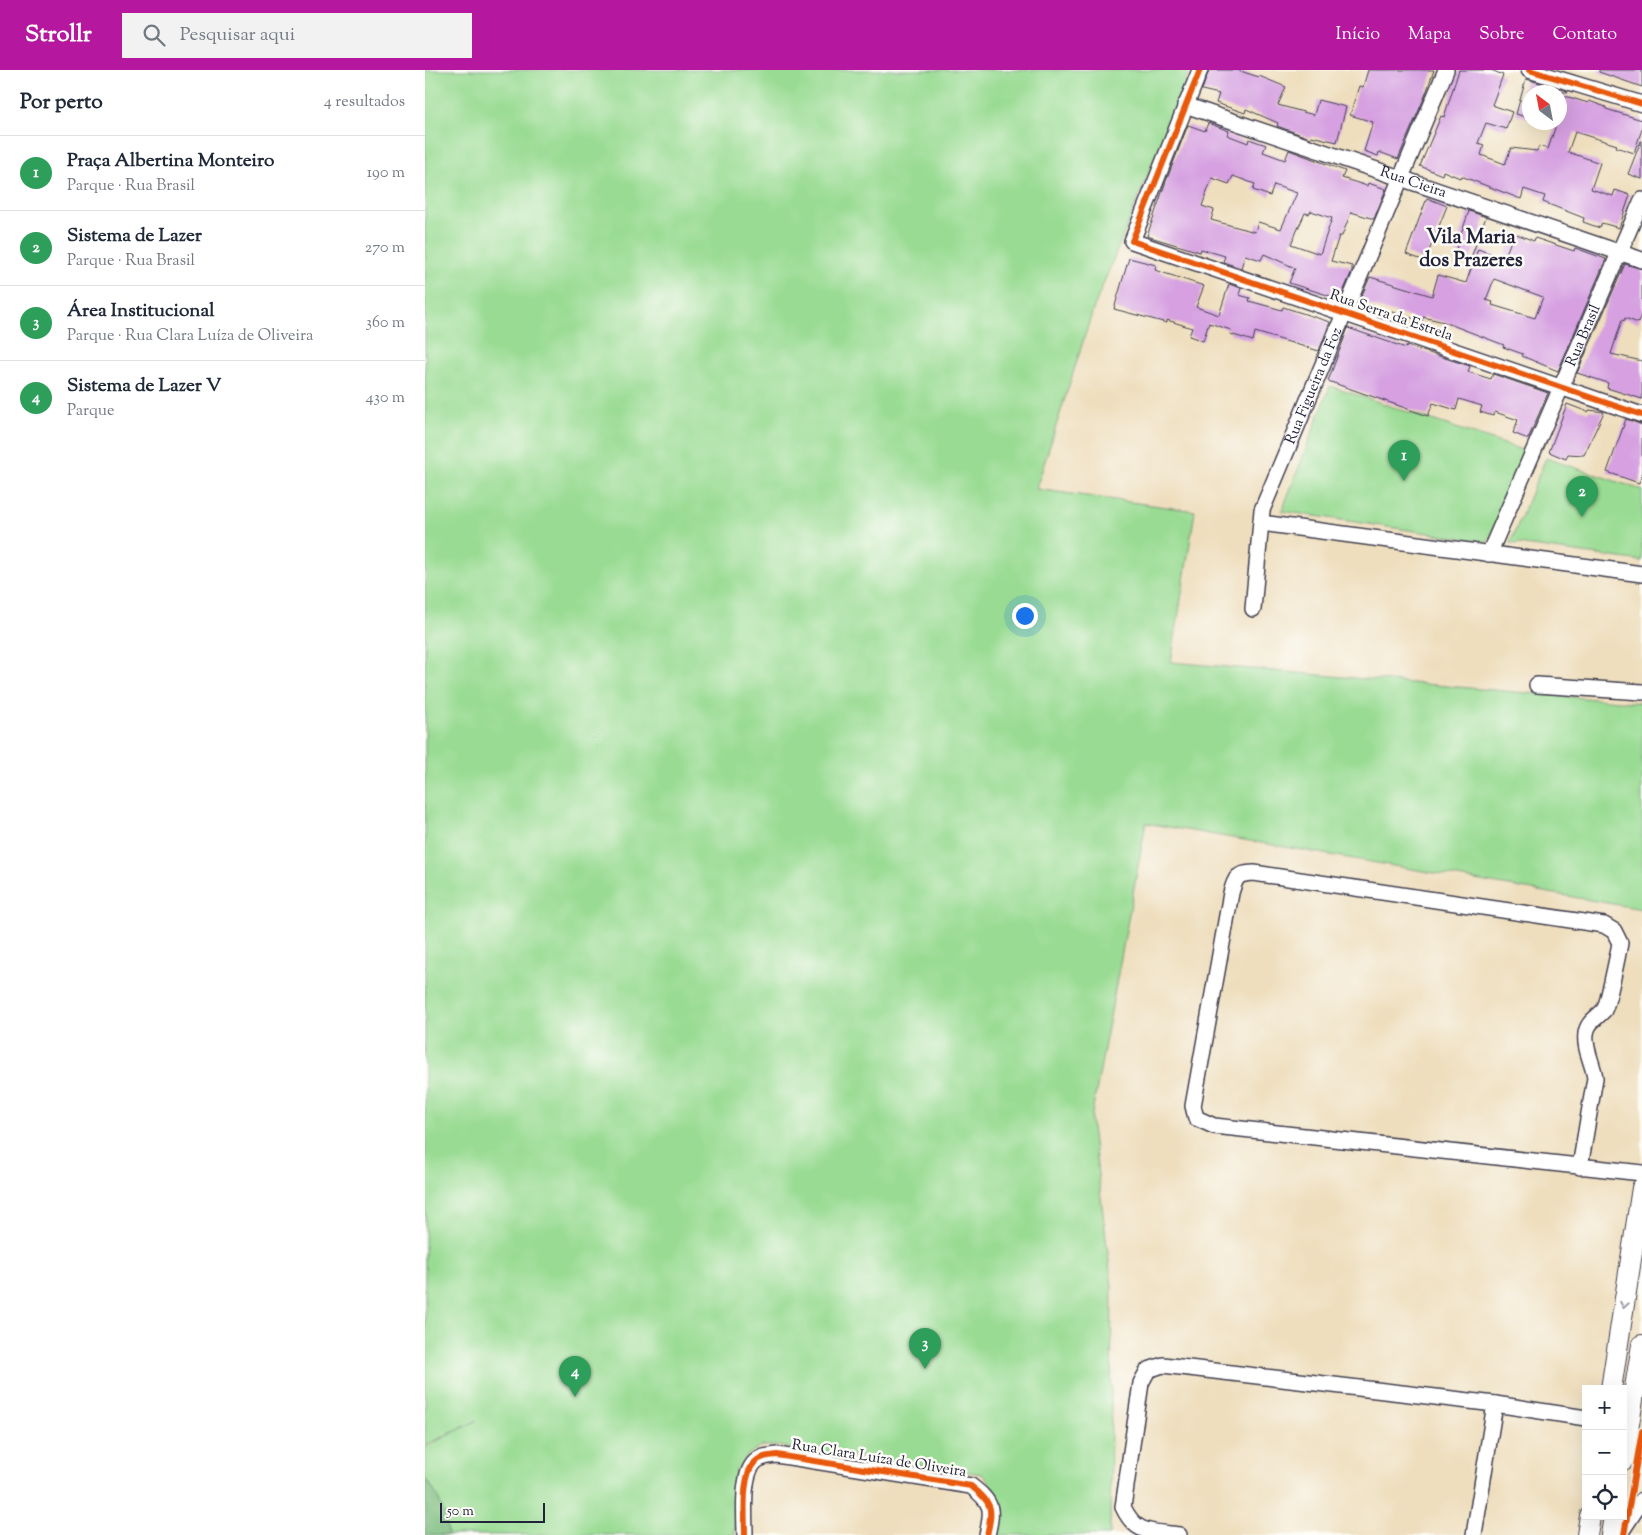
<!DOCTYPE html>
<html lang="pt">
<head>
<meta charset="utf-8">
<style>
	:root { --surface:#fff; --page:#f2f2f3; --text:#1f2937; --muted:#747a83; --line:#e0e1e3; --accent:#b5179e }
	body { margin:0; font-family:"Sorts Mill Goudy",serif; background:var(--page); color:var(--text) }
	.controls { position:absolute; right:15px; bottom:15px; display:grid; overflow:hidden; border-radius:0px; box-shadow:0 5px 20px #0002 }
	.controls button { width:45px; height:45px; display:grid; place-items:center; padding:0; border:0; border-bottom:1px solid var(--line); background:var(--surface); color:var(--text); font:25px sans-serif }
	.compass { position:absolute; left:1097px; top:15px; width:45px; height:45px; border-radius:50%; background:var(--surface); box-shadow:0 5px 20px #0002; rotate:328deg }
	.scale { position:absolute; left:15px; bottom:12px; width:105px; box-sizing:border-box; padding-left:5px; border:2px solid #22223b; border-top:0; font-size:14px; line-height:18px; white-space:nowrap; color:#22223b; -webkit-text-stroke:4px #fdfcf7; paint-order:stroke }
	.you { position:absolute; left:599px; top:545px; width:18px; height:18px; margin:-12px; border:4px solid #fff; border-radius:50%; background:#1a73e8; box-shadow:0 0 0 8px #1a73e833 }
	.badge { display:grid; place-items:center; width:32px; height:32px; border-radius:50%; background:var(--accent); color:#fff; font-size:16px; font-weight:700 }
	.pin { position:absolute; translate:-50% -41px; filter:drop-shadow(0 1px 2px #0008) }
	.pin::after { content:''; position:absolute; top:26px; width:18px; height:15px; background:inherit; clip-path:polygon(0 0,100% 0,50% 100%) }
	.list { margin:0; padding:0; list-style:none }
	h2 { display:flex; justify-content:space-between; align-items:center; height:65px; margin:0; padding:0 20px; font-size:21px }
	h2 small { font-size:16px; font-weight:400; color:var(--muted) }
	.list li { display:grid; grid-template-columns:32px 1fr auto; gap:15px; align-items:center; box-sizing:border-box; height:75px; padding:0 20px; border-top:1px solid var(--line) }
	.list b { display:block; font-size:19px; white-space:nowrap }
	.list p { margin:0; font-size:16px; white-space:nowrap; color:var(--muted) }
	.list em { font-size:16px; font-style:normal; color:var(--muted) }
	.icon { flex:none; width:28px; height:28px; fill:none; stroke:currentColor; stroke-width:2; stroke-linecap:round; stroke-linejoin:round }
	.map { position:relative; flex:none; width:1217px; height:1465px; overflow:hidden }
	header { display:flex; align-items:center; gap:30px; box-sizing:border-box; height:70px; padding:0 25px; background:var(--accent); color:#fff }
	header strong { font-size:24px }
	nav { display:flex; gap:28px; margin-inline-start:auto; font-size:18px }
	.search { width:350px; height:45px; background:var(--page); display:flex; align-items:center; gap:12px; box-sizing:border-box; padding:0 18px; border-radius:0px; color:var(--muted); font-size:19px }
	main { display:flex }
	aside { flex:1; background:var(--surface) }
	.map>svg:first-child { display:block }
	.green { fill:#99db93; stroke:#5e7e67 }
	.forest { fill:#7abb7d; stroke:#4e6e5c }
	.building { fill:#d6a0e1; fill-rule:evenodd }
	.lines { fill:none; stroke-linecap:round; stroke-linejoin:round }
	.minor-casing { stroke:#413e4e; stroke-width:18 }
	.major-casing { stroke:#413e4e; stroke-width:22 }
	.minor { stroke:#fff; stroke-width:15 }
	.major { stroke:#fff; stroke-width:20 }
	.cycleway-casing { stroke:#fdfcf7; stroke-width:9 }
	.cycleway { stroke:#e8590c; stroke-width:6 }
	.oneway { stroke:#9c9ca7 }
	.labels { text-anchor:middle; dominant-baseline:central; stroke-width:5; stroke-linejoin:round; paint-order:stroke }
	.street-label { font-size:15px; fill:#22223b; stroke:#fdfcf7 }
	.district-label { font-size:20px; font-weight:bold; fill:#22223b; stroke:#fdfcf7 }
</style>
</head>
<body>
<header>
<strong>Strollr</strong>
<div class="search"><svg class="icon" aria-label="search" viewBox="0 0 24 24"><circle cx="10" cy="10" r="6"/><path d="M15 15l6 6"/></svg>Pesquisar aqui</div>
<nav><a>Início</a><a>Mapa</a><a>Sobre</a><a>Contato</a></nav>
</header>
<main>
<aside>
<h2>Por perto<small>4 resultados</small></h2>
<ul class="list">
<li><span class="badge" style="background:#2e9e5b">1</span><div><b>Praça Albertina Monteiro</b><p>Parque · Rua Brasil</p></div><em>190 m</em></li>
<li><span class="badge" style="background:#2e9e5b">2</span><div><b>Sistema de Lazer</b><p>Parque · Rua Brasil</p></div><em>270 m</em></li>
<li><span class="badge" style="background:#2e9e5b">3</span><div><b>Área Institucional</b><p>Parque · Rua Clara Luíza de Oliveira</p></div><em>360 m</em></li>
<li><span class="badge" style="background:#2e9e5b">4</span><div><b>Sistema de Lazer V</b><p>Parque</p></div><em>430 m</em></li>
</ul>
</aside>
<div class="map">
<svg width="1217" height="1465" viewBox="0 0 1217 1465">
	<rect width="100%" height="100%" fill="#fdfcf7"/>
	<filter id="ink" filterUnits="userSpaceOnUse"><feTurbulence type="fractalNoise" baseFrequency=".02" numOctaves="2"/><feDisplacementMap in="SourceGraphic" scale="10" xChannelSelector="R" yChannelSelector="G"/><feConvolveMatrix kernelMatrix="1 2 1 2 8 2 1 2 1" color-interpolation-filters="sRGB"/></filter>
	<filter id="wash" filterUnits="userSpaceOnUse"><feTurbulence type="fractalNoise" baseFrequency=".0096" numOctaves="4" result="noise"/><feDisplacementMap in="SourceGraphic" scale="20" xChannelSelector="R" yChannelSelector="G"/><feGaussianBlur stdDeviation="1.12" result="paint"/><feColorMatrix in="noise" values="0 0 0 0 0 0 0 0 0 0 0 0 0 0 0 0 0 1.4 0 .05"/><feComposite in="paint" operator="in"/></filter>
	<g filter="url(#wash)">
		<rect width="100%" height="100%" fill="#eedebd"/>
		<!-- green -->
		<g class="green">
			<path d="M 0,0 L 765,0 L 669,237 L 611,419 L 770,441 L 746,592 L 1217,633 L 1217,839 L 721,753 L 666,1049 L 687,1215 L 685,1465 L 571,1465 C 575,1437 577,1425 557,1404 L 352,1376 L 337,1376 L 323,1385 L 311,1400 L 310,1465 L 23,1465 L 6,1415 L 0,1409 L 0,1377 L 51,1351 L 0,1375 Z"/>
			<path d="M 905,316 L 1103,382 L 1063,472 L 857,441 Z"/>
			<path d="M 1121,388 L 1217,420 L 1217,491 L 1085,473 Z"/>
		</g>
		<!-- forest -->
		<path class="forest" d="M 0,1409 C 14,1423 22,1446 23,1465 L 0,1465 Z"/>
		<g id="blocks">
			<!-- building -->
			<g class="building">
				<path d="M 784,0 L 812,0 L 834,7 L 834,6 L 861,17 L 853,35 L 889,45 L 893,30 L 921,37 L 912,72 L 886,66 L 885,68 L 852,56 L 853,53 L 821,39 L 820,43 L 791,33 L 794,24 L 777,20 Z"/>
				<path d="M 943,0 L 1009,0 L 1000,26 L 973,89 L 954,82 L 953,86 L 939,81 L 948,52 L 925,45 L 934,16 L 938,17 Z"/>
				<path d="M 1034,0 L 1066,0 L 1078,5 L 1067,35 L 1087,42 L 1081,59 L 1061,53 L 1053,73 L 1059,75 L 1056,85 L 1080,94 L 1086,78 L 1112,81 L 1114,76 L 1123,79 L 1132,52 L 1134,52 L 1134,24 L 1163,33 L 1164,31 L 1181,37 L 1181,39 L 1217,50 L 1217,59 L 1209,83 L 1191,77 L 1192,75 L 1150,62 L 1143,82 L 1175,93 L 1166,119 L 1188,126 L 1190,120 L 1205,125 L 1194,158 L 1177,153 L 1175,158 L 1158,152 L 1159,148 L 1118,132 L 1120,126 L 1099,119 L 1096,129 L 1036,106 L 1035,108 L 1018,101 L 1017,105 L 995,96 L 1016,46 L 1019,47 Z"/>
				<path d="M 1174,0 L 1217,0 L 1217,17 L 1174,2 Z"/>
				<path d="M 1101,9 L 1143,21 L 1143,22 L 1104,22 L 1104,48 L 1091,44 Z"/>
				<path d="M 783,53 L 804,61 L 802,65 L 823,73 L 824,69 L 841,75 L 838,82 L 860,90 L 864,80 L 920,101 L 917,108 L 942,116 L 943,113 L 961,119 L 949,149 L 926,142 L 917,166 L 914,166 L 906,191 L 927,196 L 927,201 L 915,229 L 864,213 L 870,198 L 839,184 L 836,190 L 820,185 L 816,198 L 798,192 L 800,186 L 776,179 L 775,182 L 722,166 L 740,114 L 763,55 L 780,61 ZM 808,106 L 830,114 L 828,120 L 845,126 L 849,115 L 872,123 L 856,159 L 833,152 L 830,162 L 786,150 L 789,140 L 777,136 L 787,108 L 804,114 ZM 886,141 L 907,148 L 895,184 L 866,174 L 880,143 L 884,144 Z"/>
				<path d="M 1216,71 L 1217,71 L 1217,109 L 1203,104 Z"/>
				<path d="M 1002,128 L 1022,136 L 1000,191 L 981,184 Z"/>
				<path d="M 1044,141 L 1061,147 L 1046,188 L 1030,182 Z"/>
				<path d="M 1089,163 L 1109,171 L 1110,168 L 1149,181 L 1150,178 L 1181,189 L 1133,301 L 1097,286 L 1098,284 L 1078,277 L 1079,275 L 1019,252 L 998,247 L 997,251 L 934,232 L 945,207 L 1007,226 L 1013,205 L 1041,213 L 1053,179 L 1079,189 ZM 1069,209 L 1118,227 L 1110,248 L 1067,235 L 1068,232 L 1061,230 Z"/>
				<path d="M 704,188 L 731,195 L 730,200 L 779,216 L 771,237 L 794,245 L 804,214 L 816,218 L 814,225 L 825,228 L 824,231 L 857,240 L 858,237 L 905,252 L 894,281 L 830,262 L 828,271 L 805,264 L 806,260 L 784,253 L 778,271 L 764,266 L 767,258 L 742,250 L 742,253 L 689,239 Z"/>
				<path d="M 1200,194 L 1217,199 L 1217,242 L 1213,253 L 1200,248 L 1199,251 L 1197,250 L 1186,284 L 1217,291 L 1217,329 L 1182,318 L 1183,313 L 1152,303 Z"/>
				<path d="M 923,258 L 981,278 L 982,276 L 1045,296 L 1043,302 L 1066,309 L 1068,304 L 1123,323 L 1103,369 L 1088,363 L 1093,350 L 1070,342 L 1068,346 L 1055,342 L 1057,336 L 1034,329 L 1031,340 L 1008,333 L 1003,346 L 903,311 Z"/>
				<path d="M 1142,334 L 1163,342 L 1164,340 L 1179,342 L 1159,385 L 1143,384 L 1141,389 L 1124,382 Z"/>
				<path d="M 1201,349 L 1217,355 L 1217,404 L 1214,413 L 1182,402 Z"/>
			</g>
		</g>
	</g>
	<g filter="url(#ink)">
		<use href="#blocks" fill-opacity="0" stroke="#413e4e" stroke-width="1"/>
		<g class="lines">
			<defs>
				<g id="minor">
					<path d="M 775,0 L 707,171 L 1217,345"/>
					<path d="M 1104,0 L 1217,34"/>
					<path id="s1" d="M 760,35 L 1217,190"/>
					<path d="M 836,453 L 1217,504"/>
					<path id="s2" d="M 1064,484 L 1217,130"/>
					<path id="s3" d="M 828,539 L 837,440 L 1021,0"/>
					<path d="M 1112,615 L 1217,622"/>
					<path d="M 1155,1097 L 1170,1008 C 1168,993 1159,979 1161,964 C 1162,952 1172,948 1179,940 C 1183,934 1193,884 1195,873 L 1189,861 L 1179,855 L 829,803 C 812,804 811,806 806,823 L 768,1036 L 771,1048 L 789,1056 L 1217,1103"/>
					<path d="M 320,1465 C 320,1446 316,1405 330,1392 C 336,1386 344,1386 352,1385 L 546,1416 C 568,1433 568,1439 562,1465"/>
					<path d="M 754,1465 C 726,1461 711,1465 698,1437 L 716,1313 L 723,1300 L 738,1295 L 1070,1334 L 1161,1348"/>
					<path d="M 1049,1465 L 1070,1334"/>
					<path d="M 1194,1465 L 1217,1430"/>
				</g>
				<g id="major">
					<path d="M 1186,1319 L 1217,1118"/>
					<path d="M 1198,1390 L 1217,1275"/>
					<path d="M 1162,1465 L 1165,1446"/>
					<path d="M 1186,1465 L 1189,1446"/>
				</g>
			</defs>
			<!-- minor casing -->
			<use href="#minor" class="minor-casing"/>
			<!-- major casing -->
			<use href="#major" class="major-casing"/>
			<!-- minor -->
			<use href="#minor" class="minor"/>
			<!-- major -->
			<use href="#major" class="major"/>
			<defs>
				<g id="cycleway">
					<path d="M 775,0 L 707,171 L 1217,345"/>
					<path d="M 1104,0 L 1217,34"/>
					<path d="M 320,1465 C 320,1446 316,1405 330,1392 C 336,1386 344,1386 352,1385 L 546,1416 C 568,1433 568,1439 562,1465"/>
					<path d="M 1199,1465 L 1217,1361"/>
				</g>
			</defs>
			<!-- cycleway casing -->
			<use href="#cycleway" class="cycleway-casing"/>
			<!-- cycleway -->
			<use href="#cycleway" class="cycleway"/>
		</g>
		<!-- one-way arrows -->
		<defs><path id="oneway-chevron" d="M-2-3.5L2.5 0L-2 3.5" fill="none" stroke-width="1.6" stroke-linecap="round" stroke-linejoin="round" transform="scale(1.25)"/></defs>
		<use class="oneway" href="#oneway-chevron" transform="translate(1199 1235) rotate(99)"/>
	</g>
	<g class="labels">
		<!-- street labels -->
		<g class="street-label">
			<text stroke="none"><textPath href="#s1" startOffset="241">Rua Cieira</textPath></text>
			<text transform="translate(966 246) rotate(19)">Rua Serra da Estrela</text>
			<text stroke="none"><textPath href="#s2" startOffset="238">Rua Brasil</textPath></text>
			<text stroke="none"><textPath href="#s3" startOffset="234">Rua Figueira da Foz</textPath></text>
			<text transform="translate(454 1389) rotate(9)">Rua Clara Luíza de Oliveira</text>
		</g>
		<!-- district labels -->
		<g class="district-label">
			<text x="1046" y="168">Vila Maria<tspan x="1046" dy="23">dos Prazeres</tspan></text>
		</g>
	</g>
</svg>
<div class="controls">
<button>+</button>
<button>−</button>
<button><svg class="icon" aria-label="locate" viewBox="0 0 24 24"><circle cx="12" cy="12" r="6"/><path d="M12 2v4M12 18v4M2 12h4M18 12h4"/></svg></button>
</div>
<svg class="compass" viewBox="-18 -18 36 36"><path d="M0-13l5 13h-10z" fill="#e53935"/><path d="M0 13l5-13h-10z" fill="#747a83"/></svg>
<div class="scale">50 m</div>
<div class="you"></div>
<div class="pin badge" style="left:979px;top:411px;background:#2e9e5b">1</div>
<div class="pin badge" style="left:1157px;top:447px;background:#2e9e5b">2</div>
<div class="pin badge" style="left:500px;top:1299px;background:#2e9e5b">3</div>
<div class="pin badge" style="left:150px;top:1327px;background:#2e9e5b">4</div>
</div>
</main>
</body>
</html>
